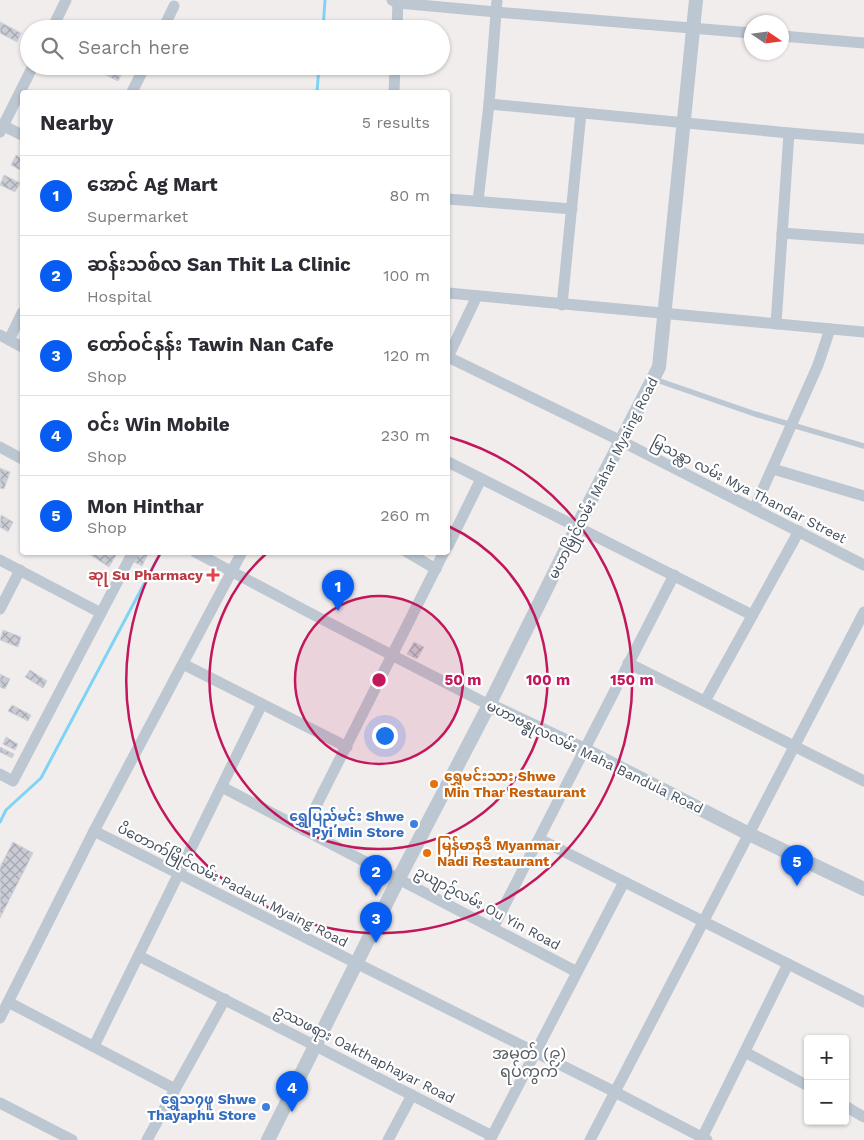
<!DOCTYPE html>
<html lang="en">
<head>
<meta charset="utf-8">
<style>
	:root { --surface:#fff; --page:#f2f2f3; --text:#2b2b33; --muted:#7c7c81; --line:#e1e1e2; --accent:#075df1 }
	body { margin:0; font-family:"Work Sans","Noto Sans Myanmar",sans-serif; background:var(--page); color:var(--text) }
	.controls { position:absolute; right:15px; bottom:15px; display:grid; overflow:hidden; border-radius:5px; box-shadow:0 1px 4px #0004 }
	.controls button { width:45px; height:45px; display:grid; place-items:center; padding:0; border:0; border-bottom:1px solid var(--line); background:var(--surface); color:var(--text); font:25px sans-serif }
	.compass { position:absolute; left:744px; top:15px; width:45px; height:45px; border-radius:50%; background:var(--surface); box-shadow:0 1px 4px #0004; rotate:103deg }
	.you { position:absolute; left:384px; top:735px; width:18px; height:18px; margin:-12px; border:4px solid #fff; border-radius:50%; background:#1a73e8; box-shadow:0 0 0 8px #1a73e833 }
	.badge { display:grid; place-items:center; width:32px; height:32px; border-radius:50%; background:var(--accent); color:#fff; font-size:16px; font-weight:700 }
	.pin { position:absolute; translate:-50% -41px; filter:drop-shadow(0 1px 2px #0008) }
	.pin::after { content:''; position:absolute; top:26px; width:18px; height:15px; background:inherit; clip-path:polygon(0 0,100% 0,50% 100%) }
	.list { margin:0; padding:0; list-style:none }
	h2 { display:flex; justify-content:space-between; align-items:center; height:65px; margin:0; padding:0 20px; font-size:21px }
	h2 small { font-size:16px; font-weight:400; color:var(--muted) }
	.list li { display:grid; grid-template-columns:32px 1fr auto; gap:15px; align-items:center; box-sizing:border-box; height:80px; padding:0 20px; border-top:1px solid var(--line) }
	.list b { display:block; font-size:19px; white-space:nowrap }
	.list p { margin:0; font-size:16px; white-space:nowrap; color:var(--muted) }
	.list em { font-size:16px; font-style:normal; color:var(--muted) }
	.icon { flex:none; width:28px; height:28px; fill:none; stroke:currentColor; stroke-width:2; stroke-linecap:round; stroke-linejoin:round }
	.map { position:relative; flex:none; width:864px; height:1140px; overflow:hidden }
	.search { position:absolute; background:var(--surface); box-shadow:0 1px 4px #0004; left:20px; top:20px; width:430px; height:55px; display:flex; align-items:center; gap:12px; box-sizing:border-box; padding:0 18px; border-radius:28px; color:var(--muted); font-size:19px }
	.panel { position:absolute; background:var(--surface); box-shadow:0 1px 4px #0004; left:20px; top:90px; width:430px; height:465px; border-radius:5px }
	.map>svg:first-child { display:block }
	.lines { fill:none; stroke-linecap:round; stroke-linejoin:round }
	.stream { stroke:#7fd4f5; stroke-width:3 }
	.building { fill:url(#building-cross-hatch); stroke:#d1d3da }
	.service { stroke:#bcc7d1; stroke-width:5.5 }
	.minor { stroke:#bcc7d1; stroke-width:11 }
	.tertiary { stroke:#bcc7d1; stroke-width:14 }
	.ring { fill:none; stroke:#c2185b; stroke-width:2.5 }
	.health-dot { fill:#e0444e; stroke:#fff; stroke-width:2 }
	.food-dot { fill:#e8710a; stroke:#fff; stroke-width:2 }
	.shop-dot { fill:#3f7fe0; stroke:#fff; stroke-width:2 }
	.labels { text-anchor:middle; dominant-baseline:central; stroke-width:4.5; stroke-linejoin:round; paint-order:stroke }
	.street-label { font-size:14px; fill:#444f5d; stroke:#fff }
	.health-label { font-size:14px; font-weight:bold; fill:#be3a42; stroke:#fff; text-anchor:end }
	.food-label { font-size:14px; font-weight:bold; fill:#c56008; stroke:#fff; text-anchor:start }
	.shop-label { font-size:14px; font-weight:bold; fill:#366cbe; stroke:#fff; text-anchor:end }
	.quarter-label { font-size:16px; fill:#595d63; stroke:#fff }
	.centre { fill:#c2185b; stroke:#fff; stroke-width:2.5 }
	.ring-label { font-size:15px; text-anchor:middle; font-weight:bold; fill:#c2185b; stroke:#fff; stroke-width:4.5; stroke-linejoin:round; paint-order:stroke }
</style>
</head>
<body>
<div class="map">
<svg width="864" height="1140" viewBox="0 0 864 1140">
	<defs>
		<pattern id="building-cross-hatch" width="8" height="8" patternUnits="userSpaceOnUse" patternTransform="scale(1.25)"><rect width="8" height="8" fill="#c9ccd4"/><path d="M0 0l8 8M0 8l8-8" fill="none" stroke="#a5a8af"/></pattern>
	</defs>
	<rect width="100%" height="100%" fill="#f1eded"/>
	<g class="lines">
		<!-- stream -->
		<g class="stream">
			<path d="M 323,29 L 325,0"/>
			<path d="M 317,92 L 319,66"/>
			<path d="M 0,822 L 6,810 L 41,778 L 161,552"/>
		</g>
	</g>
	<!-- building -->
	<g class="building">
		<path d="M 0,22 L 21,33 L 17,42 L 0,33 Z"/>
		<path d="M 102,66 L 121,75 L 118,81 L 100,72 Z"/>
		<path d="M 16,155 L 22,159 L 22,171 L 11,165 Z"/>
		<path d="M 4,175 L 20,183 L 15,192 L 0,185 Z"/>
		<path d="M 0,468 L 10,472 L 4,489 L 0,488 Z"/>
		<path d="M 1,515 L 13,522 L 8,532 L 0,527 Z"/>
		<path d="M 86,552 L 118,552 L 109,567 Z"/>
		<path d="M 138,552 L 149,552 L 142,566 L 134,562 Z"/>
		<path d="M 3,630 L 21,637 L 18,647 L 0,640 Z"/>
		<path d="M 414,642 L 424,647 L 417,659 L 407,654 Z"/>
		<path d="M 30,670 L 47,681 L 43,688 L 25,677 Z"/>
		<path d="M 0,674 L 10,679 L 5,689 L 0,687 Z"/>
		<path d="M 12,705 L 31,715 L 28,721 L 8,711 Z"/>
		<path d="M 6,737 L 18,744 L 15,750 L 3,744 Z"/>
		<path d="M 0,747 L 14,754 L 12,758 L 0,752 Z"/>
		<path d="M 13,842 L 33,853 L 0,918 L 0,867 Z"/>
	</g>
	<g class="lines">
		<!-- service -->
		<path class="service" d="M 654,379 L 755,414 L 864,446"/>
		<!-- minor -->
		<g class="minor">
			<path d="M 392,0 L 398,3 L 496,12 L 752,33"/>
			<path d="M 52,29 L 66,0"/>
			<path d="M 163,29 L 174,6"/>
			<path d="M 397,29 L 398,0"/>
			<path d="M 782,36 L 864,43"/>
			<path d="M 132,92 L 145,66"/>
			<path d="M 394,92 L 395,66"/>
			<path d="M 489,104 L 789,133 L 864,139"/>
			<path d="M 0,124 L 22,135"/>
			<path d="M 0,132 L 33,66"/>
			<path d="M 448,199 L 572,209"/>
			<path d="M 478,201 L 489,104 L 497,0"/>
			<path d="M 782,233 L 864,239"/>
			<path d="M 448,293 L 864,332"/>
			<path d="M 562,305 L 581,113"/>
			<path d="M 776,324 L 789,133"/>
			<path d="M 0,335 L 22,347"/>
			<path d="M 9,340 L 22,313"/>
			<path d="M 448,357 L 621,441 L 864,565"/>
			<path d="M 448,357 L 477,296"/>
			<path d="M 0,447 L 22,459"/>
			<path d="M 448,462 L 752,615"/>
			<path d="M 773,469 L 864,496"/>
			<path d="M 754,509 L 818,365 L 830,329"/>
			<path d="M 448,546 L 481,479"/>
			<path d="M 195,552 L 310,613 L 489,705"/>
			<path d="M 407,552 L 436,569"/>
			<path d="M 0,560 L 101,613"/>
			<path d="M 0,609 L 20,570"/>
			<path d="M 628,663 L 864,781"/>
			<path d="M 183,664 L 347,747"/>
			<path d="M 705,701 L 799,531"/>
			<path d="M 0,774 L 13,781 L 133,552"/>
			<path d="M 222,787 L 577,972"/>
			<path d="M 304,830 L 444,552"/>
			<path d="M 94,831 L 356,963 L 615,1092 L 707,1140"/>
			<path d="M 539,839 L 864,1002"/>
			<path d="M 493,928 L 674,575"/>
			<path d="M 139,956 L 492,1136"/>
			<path d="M 8,1002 L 175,1089"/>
			<path d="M 0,1018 L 94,831 L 242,552"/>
			<path d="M 94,1046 L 262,704"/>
			<path d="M 745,1052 L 808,1086"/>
			<path d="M 0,1103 L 72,1140"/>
			<path d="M 845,1106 L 864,1117"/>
			<path d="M 147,1140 L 225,999"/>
			<path d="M 388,1140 L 412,1095"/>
			<path d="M 490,1140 L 624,882"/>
			<path d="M 590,1140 L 864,612"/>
			<path d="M 701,1140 L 788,964"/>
		</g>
		<!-- tertiary -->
		<g class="tertiary">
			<path d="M 489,705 L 585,750 L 749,834 L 864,889"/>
			<path d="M 268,1140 L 399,878 L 489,705 L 577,527 L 659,367 L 696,0"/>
		</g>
	</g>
	<!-- distance rings -->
	<circle cx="379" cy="680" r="84" fill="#c2185b" fill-opacity=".12"/>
	<g class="ring">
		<circle cx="379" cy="680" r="84"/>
		<path d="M448 526A169 169 0 1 1 267 553"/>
		<path d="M449 437A253 253 0 1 1 160 554"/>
	</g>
	<!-- markers -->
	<path class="health-dot" d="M210.5 567.5h5v5h5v5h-5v5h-5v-5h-5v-5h5z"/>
	<g class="food-dot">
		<circle cx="434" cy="784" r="5"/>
		<circle cx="427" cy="853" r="5"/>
	</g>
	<g class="shop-dot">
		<circle cx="414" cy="824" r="5"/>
		<circle cx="266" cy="1107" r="5"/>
	</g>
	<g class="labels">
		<!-- street labels -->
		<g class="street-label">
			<text transform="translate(603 478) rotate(-63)">မဟာမြိုင်လမ်း Mahar Myaing Road</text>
			<text transform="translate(749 490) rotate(27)">မြသန္လာ လမ်း Mya Thandar Street</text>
			<text transform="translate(595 757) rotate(26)">မဟာဗန္ဓုလလမ်း Maha Bandula Road</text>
			<text transform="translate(233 885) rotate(27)">ပိတောက်မြိုင်လမ်း Padauk Myaing Road</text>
			<text transform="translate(488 908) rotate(28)">ဥယျာဉ်လမ်း Ou Yin Road</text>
			<text transform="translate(365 1054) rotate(27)">ဥဿဖရား Oakthaphayar Road</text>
		</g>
		<!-- health labels -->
		<g class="health-label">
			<text x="203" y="575">ဆုု Su Pharmacy</text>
		</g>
		<!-- food labels -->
		<g class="food-label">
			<text x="444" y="776">ရွှေမင်းသား Shwe<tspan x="444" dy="16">Min Thar Restaurant</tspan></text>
			<text x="437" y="845">မြန်မာနဒီ Myanmar<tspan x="437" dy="16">Nadi Restaurant</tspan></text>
		</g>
		<!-- shop labels -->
		<g class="shop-label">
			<text x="404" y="816">ရွှေပြည်မင်း Shwe<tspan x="404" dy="16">Pyi Min Store</tspan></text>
			<text x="256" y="1099">ရွှေသ၇ဖူ Shwe<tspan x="256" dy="16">Thayaphu Store</tspan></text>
		</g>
		<!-- quarter labels -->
		<g class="quarter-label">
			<text x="529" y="1053">အမှတ် (၉)<tspan x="529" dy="18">ရပ်ကွက်</tspan></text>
		</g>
	</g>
	<circle cx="379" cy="680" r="8" class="centre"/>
	<g class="ring-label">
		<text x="463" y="685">50 m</text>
		<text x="548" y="685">100 m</text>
		<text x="632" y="685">150 m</text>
	</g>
</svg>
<div class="controls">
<button>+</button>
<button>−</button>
</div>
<svg class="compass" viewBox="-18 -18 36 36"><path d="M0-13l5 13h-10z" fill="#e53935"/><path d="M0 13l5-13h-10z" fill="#7c7c81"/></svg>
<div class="you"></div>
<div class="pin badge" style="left:338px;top:611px">1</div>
<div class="pin badge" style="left:376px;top:896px">2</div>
<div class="pin badge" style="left:376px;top:943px">3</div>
<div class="pin badge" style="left:292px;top:1112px">4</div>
<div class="pin badge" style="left:797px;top:886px">5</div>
<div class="search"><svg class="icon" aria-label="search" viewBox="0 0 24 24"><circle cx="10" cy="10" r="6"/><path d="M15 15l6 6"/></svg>Search here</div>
<section class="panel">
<h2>Nearby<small>5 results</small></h2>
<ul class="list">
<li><span class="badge">1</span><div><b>အောင် Ag Mart</b><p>Supermarket</p></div><em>80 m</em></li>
<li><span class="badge">2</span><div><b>ဆန်းသစ်လ San Thit La Clinic</b><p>Hospital</p></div><em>100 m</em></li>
<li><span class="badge">3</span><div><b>တော်ဝင်နန်း Tawin Nan Cafe</b><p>Shop</p></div><em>120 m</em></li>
<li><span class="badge">4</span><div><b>၀င်း Win Mobile</b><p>Shop</p></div><em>230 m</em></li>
<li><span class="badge">5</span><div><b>Mon Hinthar</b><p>Shop</p></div><em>260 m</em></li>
</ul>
</section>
</div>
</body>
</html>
